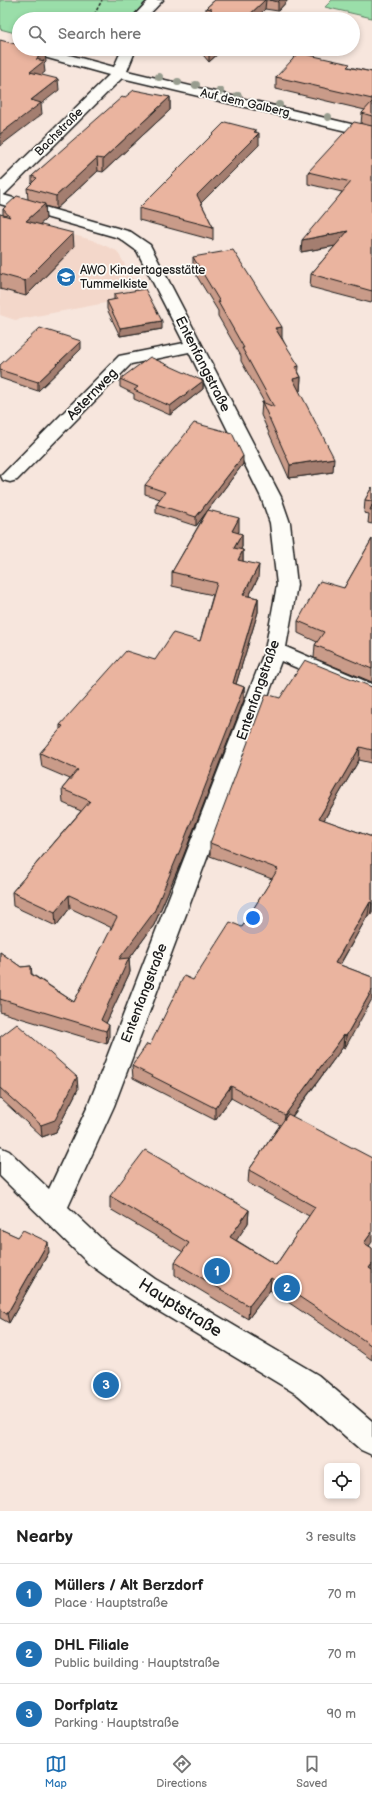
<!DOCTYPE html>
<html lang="en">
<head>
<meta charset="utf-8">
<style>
	:root { --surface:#fff; --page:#f6f6f6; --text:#222; --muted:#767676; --line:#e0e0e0; --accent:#1f6fb2 }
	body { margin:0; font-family:"Balsamiq Sans",sans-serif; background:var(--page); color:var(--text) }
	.controls { position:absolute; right:12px; bottom:12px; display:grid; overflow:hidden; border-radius:6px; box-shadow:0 2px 6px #0003 }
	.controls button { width:36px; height:36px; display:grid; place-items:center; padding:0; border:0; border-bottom:1px solid var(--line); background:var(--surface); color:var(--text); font:20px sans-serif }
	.you { position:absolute; left:253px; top:918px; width:14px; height:14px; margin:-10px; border:3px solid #fff; border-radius:50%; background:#1a73e8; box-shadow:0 0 0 6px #1a73e833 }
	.badge { display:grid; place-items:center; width:26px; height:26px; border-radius:50%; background:var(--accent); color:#fff; font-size:13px; font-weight:700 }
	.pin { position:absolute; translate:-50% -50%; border:2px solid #fff; box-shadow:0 1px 4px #0006 }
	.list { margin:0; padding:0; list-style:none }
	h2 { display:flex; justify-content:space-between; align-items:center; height:52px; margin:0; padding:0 16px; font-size:17px }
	h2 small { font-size:13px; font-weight:400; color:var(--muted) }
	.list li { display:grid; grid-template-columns:26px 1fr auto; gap:12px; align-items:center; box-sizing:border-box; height:60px; padding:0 16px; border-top:1px solid var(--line) }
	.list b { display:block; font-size:15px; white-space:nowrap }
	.list p { margin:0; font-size:13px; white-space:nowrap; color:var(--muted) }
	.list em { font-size:13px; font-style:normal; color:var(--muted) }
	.icon { flex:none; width:22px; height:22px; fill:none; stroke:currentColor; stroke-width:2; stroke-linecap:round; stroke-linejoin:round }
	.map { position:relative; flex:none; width:372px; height:1511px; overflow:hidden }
	.search { position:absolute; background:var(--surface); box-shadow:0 2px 6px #0003; left:12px; right:12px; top:12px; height:44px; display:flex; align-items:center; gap:10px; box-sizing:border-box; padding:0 14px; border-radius:22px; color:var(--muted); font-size:15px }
	.sheet { height:232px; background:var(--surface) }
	nav { display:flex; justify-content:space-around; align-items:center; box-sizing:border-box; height:56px; border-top:1px solid var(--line); background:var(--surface); font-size:11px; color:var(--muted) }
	nav a { display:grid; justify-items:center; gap:2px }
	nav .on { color:var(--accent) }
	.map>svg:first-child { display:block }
	.built { fill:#f3d7ca }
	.green { fill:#9adea9; stroke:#5b7d62 }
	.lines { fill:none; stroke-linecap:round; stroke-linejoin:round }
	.minor-casing { stroke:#1c1c1c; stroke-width:3 }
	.path { stroke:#1c1c1c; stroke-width:1.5; stroke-dasharray:3 2; stroke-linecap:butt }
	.minor { fill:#fdfcf7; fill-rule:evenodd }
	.tree { fill:#979c8e }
	.wall { fill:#c99b89; stroke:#1c1c1c }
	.shaded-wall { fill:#a47e6f; stroke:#1c1c1c }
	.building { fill:#eab49f; stroke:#1c1c1c }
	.labels { text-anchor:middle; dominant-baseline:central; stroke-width:3.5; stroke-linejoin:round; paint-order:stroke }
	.far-street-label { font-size:12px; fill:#1c1c1c; stroke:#fdfcf7 }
	.far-poi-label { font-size:12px; fill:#1c1c1c; stroke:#fdfcf7; text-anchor:start }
	.street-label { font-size:14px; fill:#1c1c1c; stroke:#fdfcf7 }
	.near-street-label { font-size:17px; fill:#1c1c1c; stroke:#fdfcf7 }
</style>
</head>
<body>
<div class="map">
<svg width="372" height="1511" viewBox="0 0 372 1511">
	<rect width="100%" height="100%" fill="#f7e6dd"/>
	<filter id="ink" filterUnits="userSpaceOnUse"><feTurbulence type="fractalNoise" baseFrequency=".025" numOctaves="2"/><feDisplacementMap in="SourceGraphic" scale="8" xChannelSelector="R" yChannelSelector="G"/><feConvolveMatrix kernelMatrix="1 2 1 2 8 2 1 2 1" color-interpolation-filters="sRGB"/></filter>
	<g filter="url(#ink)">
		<!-- built -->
		<path class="built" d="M 0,215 L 92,240 L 117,251 L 143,296 L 15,320 L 0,315 Z"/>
		<!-- green -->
		<g class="green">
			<path d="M 0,0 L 147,0 L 130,19 L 19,19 L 19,34 L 0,29 Z"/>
			<path d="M 332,0 L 372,0 L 372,18 L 325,7 Z"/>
		</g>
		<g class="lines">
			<defs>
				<g id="minor">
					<path d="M 149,0 L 163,0 L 145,19 L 131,19 Z"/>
					<path d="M 24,49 L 47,49 L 114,67 L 122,49 L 136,49 L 127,71 L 372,129 L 372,137 L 122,78 L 5,194 L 3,195 L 131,232 L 150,245 L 281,497 L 290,523 L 297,585 L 286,647 L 372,684 L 372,700 L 281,661 L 114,1106 L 68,1207 L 109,1246 L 155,1279 L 318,1375 L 372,1421 L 372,1455 L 361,1450 L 298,1395 L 135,1297 L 89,1264 L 0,1176 L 0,1147 L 9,1151 L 49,1189 L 88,1106 L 265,650 L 277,585 L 270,523 L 261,497 L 189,352 L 131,364 L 17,480 L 10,482 L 3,480 L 1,476 L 119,356 L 184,343 L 137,251 L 119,238 L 0,204 L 0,182 L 109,75 L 26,52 Z"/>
				</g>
			</defs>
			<!-- minor casing -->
			<use href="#minor" class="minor-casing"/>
			<!-- path -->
			<path class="path" d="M 92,19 L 102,0"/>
			<!-- minor -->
			<use href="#minor" class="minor"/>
		</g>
		<!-- trees -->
		<g class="tree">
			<circle cx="159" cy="77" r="4"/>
			<circle cx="178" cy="82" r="4"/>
			<circle cx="196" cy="85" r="4"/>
			<circle cx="220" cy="91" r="4"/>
			<circle cx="238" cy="96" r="4"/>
			<circle cx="279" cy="105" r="4"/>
			<circle cx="328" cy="117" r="4"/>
		</g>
		<!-- wall -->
		<g class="wall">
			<path d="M 215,0 L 288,0 L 278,11 L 265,9 L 206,15 L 206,8 Z"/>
			<path d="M 198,49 L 223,49 L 209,62 Z"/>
			<path d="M 349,67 L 372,72 L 372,301 L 371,303 L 310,287 L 311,274 L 335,246 L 301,252 L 342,192 L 308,184 L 308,172 L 361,124 L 362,113 L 365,110 L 276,89 L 276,77 Z"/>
			<path d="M 170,97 L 170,110 L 103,172 L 98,171 L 56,209 L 45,206 L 46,219 L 40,224 L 74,247 L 26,296 L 0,289 L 0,214 L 3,215 L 3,209 L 28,199 L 27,188 L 32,183 L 32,176 L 124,98 Z"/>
			<path d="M 256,132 L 259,145 L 201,203 L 213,227 L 213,240 L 139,220 L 139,208 Z"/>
			<path d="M 193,257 L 282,338 L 301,377 L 300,391 L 299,391 L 333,472 L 289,478 L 261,415 L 262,402 L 264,402 L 241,361 L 241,356 L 218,316 L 218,311 L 193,270 Z"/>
			<path d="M 114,294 L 162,329 L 120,336 L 107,309 L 107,301 L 114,300 Z"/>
			<path d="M 81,349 L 38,391 L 0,378 L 0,365 Z"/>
			<path d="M 120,379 L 203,381 L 203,389 L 170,415 L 134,399 L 134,394 L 120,387 Z"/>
			<path d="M 243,464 L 208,510 L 239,531 L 238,533 L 242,534 L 242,547 L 240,550 L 243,550 L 243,561 L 258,578 L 249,596 L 258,598 L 258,612 L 236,684 L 244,687 L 244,700 L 183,857 L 154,925 L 129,959 L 130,972 L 106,1023 L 109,1038 L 107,1044 L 0,1012 L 0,952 L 21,967 L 31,966 L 32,974 L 74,1002 L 112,928 L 70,908 L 56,926 L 13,906 L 12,892 L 81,811 L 63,803 L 62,789 L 70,779 L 42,767 L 40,753 L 60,730 L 60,725 L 155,660 L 200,641 L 213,595 L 172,586 L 172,572 L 207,511 L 196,526 L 156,513 L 156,504 L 160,499 L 145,494 L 145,485 Z"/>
			<path d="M 372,487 L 372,524 L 368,523 L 369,514 L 364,513 L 365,500 Z"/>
			<path d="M 372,539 L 372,682 L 314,658 L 315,645 L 317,642 L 298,633 L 298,621 L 344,588 Z"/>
			<path d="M 372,687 L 372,763 L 359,760 L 324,820 L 372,837 L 372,913 L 370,916 L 368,915 L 340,965 L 372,977 L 345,1048 L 343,1047 L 292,1117 L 369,1246 L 372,1248 L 372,1360 L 343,1339 L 270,1290 L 248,1319 L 175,1275 L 175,1262 L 183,1252 L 110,1209 L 110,1196 L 249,1210 L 248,1223 L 236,1240 L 276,1265 L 309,1216 L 248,1183 L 249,1170 L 280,1125 L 231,1098 L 215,1120 L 133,1078 L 132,1066 L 150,1045 L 193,980 L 242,927 L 272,879 L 210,856 L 210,843 L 280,698 Z"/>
			<path d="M 0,1037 L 78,1089 L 56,1132 L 42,1137 L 0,1098 Z"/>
			<path d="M 0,1229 L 49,1252 L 9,1323 L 0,1318 Z"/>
		</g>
		<!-- shaded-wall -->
		<g class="shaded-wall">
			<path d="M 265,0 L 266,0 L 265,9 L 255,19 L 245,19 Z"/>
			<path d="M 280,0 L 288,0 L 278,11 L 278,2 Z"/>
			<path d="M 213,49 L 223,49 L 209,62 L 209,53 Z"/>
			<path d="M 45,52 L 46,62 L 44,64 L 45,72 L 31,83 L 30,72 L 36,59 Z"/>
			<path d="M 58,79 L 59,90 L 41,104 L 42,114 L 0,146 L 0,134 L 31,100 Z"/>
			<path d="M 170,97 L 170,110 L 103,172 L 103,159 Z"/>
			<path d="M 256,130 L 256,137 L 259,133 L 259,145 L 197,207 L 197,195 Z"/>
			<path d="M 97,158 L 98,171 L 56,209 L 56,196 Z"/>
			<path d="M 45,204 L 46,219 L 27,236 L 26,221 Z"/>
			<path d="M 348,231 L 347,244 L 301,252 L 302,240 Z"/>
			<path d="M 73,233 L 74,247 L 26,296 L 25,281 Z"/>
			<path d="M 162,321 L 162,329 L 120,336 L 120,328 Z"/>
			<path d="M 282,327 L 282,340 L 275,328 Z"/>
			<path d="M 81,341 L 81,349 L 38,391 L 38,382 Z"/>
			<path d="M 299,366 L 298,378 L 301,377 L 300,391 L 292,392 L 293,379 L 295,367 Z"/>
			<path d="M 203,381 L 203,389 L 170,415 L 170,406 Z"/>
			<path d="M 243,456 L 243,464 L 196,526 L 196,517 Z"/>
			<path d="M 334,458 L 333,472 L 289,478 L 290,465 Z"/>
			<path d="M 239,518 L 239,531 L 232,545 L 232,531 Z"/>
			<path d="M 242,534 L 242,547 L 234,562 L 234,548 Z"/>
			<path d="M 243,550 L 243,564 L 238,560 Z"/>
			<path d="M 259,565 L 258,578 L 243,608 L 243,595 Z"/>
			<path d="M 258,598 L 258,612 L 232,697 L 233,683 Z"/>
			<path d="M 244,687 L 244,700 L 183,857 L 154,925 L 129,959 L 130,972 L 103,1030 L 101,1020 L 119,959 Z"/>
			<path d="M 360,747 L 359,760 L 318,830 L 319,818 Z"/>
			<path d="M 69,895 L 70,908 L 56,926 L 55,912 Z"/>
			<path d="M 370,902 L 368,915 L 334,975 L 335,963 Z"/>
			<path d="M 372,903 L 372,913 L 370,916 Z"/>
			<path d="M 372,990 L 372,999 L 345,1048 L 346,1036 Z"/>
			<path d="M 109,1025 L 109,1038 L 107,1044 L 106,1031 Z"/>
			<path d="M 344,1035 L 343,1047 L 284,1127 L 285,1115 Z"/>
			<path d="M 77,1077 L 78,1089 L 56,1132 L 42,1137 L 41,1125 Z"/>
			<path d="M 231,1086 L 231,1098 L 215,1120 L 215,1108 Z"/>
			<path d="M 249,1210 L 248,1223 L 230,1250 L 230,1237 Z"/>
			<path d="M 372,1232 L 372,1242 L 362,1256 L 364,1243 Z"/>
			<path d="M 48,1242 L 49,1252 L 9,1323 L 7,1314 Z"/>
			<path d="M 372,1264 L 372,1274 L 369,1268 Z"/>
			<path d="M 271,1278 L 270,1290 L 248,1319 L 249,1306 Z"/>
		</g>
		<!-- building -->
		<g class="building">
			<path d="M 215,0 L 265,0 L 245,19 L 202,19 L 212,9 L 206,8 Z"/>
			<path d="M 270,0 L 280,0 L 278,2 Z"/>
			<path d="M 0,40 L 19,45 L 19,49 L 34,49 L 45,52 L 36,59 L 44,61 L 30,72 L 58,79 L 31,100 L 41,103 L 0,134 Z"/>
			<path d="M 206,49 L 213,49 L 209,53 Z"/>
			<path d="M 300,53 L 350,64 L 347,67 L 372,72 L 372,99 L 276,77 L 293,59 L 294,56 L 296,57 Z"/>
			<path d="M 134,90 L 170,97 L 103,159 L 97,158 L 56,196 L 27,188 L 37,178 L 32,176 L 122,97 L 124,98 Z"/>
			<path d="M 372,102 L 372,116 L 362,113 Z"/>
			<path d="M 225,122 L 256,130 L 254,132 L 259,133 L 197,195 L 213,227 L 139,208 Z"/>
			<path d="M 354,122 L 372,126 L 372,291 L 311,274 L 348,231 L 302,240 L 351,182 L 308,172 Z"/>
			<path d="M 17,196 L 45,204 L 26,221 L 73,233 L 25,281 L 0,274 L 0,214 L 10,217 L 3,209 Z"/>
			<path d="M 233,250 L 282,327 L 275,328 L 299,366 L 295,367 L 301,377 L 293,379 L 334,458 L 290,465 L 262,402 L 274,407 L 242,348 L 244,348 L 218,302 L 220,302 L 193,257 Z"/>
			<path d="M 145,289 L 162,321 L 120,328 L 107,301 L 117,299 L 114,294 Z"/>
			<path d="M 40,328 L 81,341 L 38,382 L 0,370 L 0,365 Z"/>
			<path d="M 150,357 L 203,381 L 170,406 L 134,390 L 138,387 L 120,379 Z"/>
			<path d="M 194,423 L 232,433 L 243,456 L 196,517 L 156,504 L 165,492 L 145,485 Z"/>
			<path d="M 372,487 L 372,501 L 365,500 Z"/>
			<path d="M 372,505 L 372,510 L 370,510 Z"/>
			<path d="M 208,510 L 239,518 L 232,531 L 242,534 L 234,548 L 243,550 L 238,560 L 259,565 L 243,595 L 258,598 L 233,683 L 244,687 L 183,843 L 154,912 L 119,959 L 129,958 L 101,1020 L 109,1025 L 106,1031 L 0,999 L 0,952 L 21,967 L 31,966 L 31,974 L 74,1002 L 117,917 L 69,895 L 55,912 L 12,892 L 90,801 L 62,789 L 78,770 L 40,753 L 63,726 L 60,725 L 126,651 L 155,660 L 173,633 L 200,641 L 217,583 L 172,572 Z"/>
			<path d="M 372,539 L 372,669 L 315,645 L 324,632 L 298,621 L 320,581 L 344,588 Z"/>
			<path d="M 305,660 L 372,687 L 372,750 L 360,747 L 319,818 L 372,837 L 372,903 L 370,902 L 335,963 L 372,977 L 372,990 L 346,1036 L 344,1035 L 285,1115 L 231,1086 L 215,1108 L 132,1066 L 147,1044 L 150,1045 L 184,976 L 193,980 L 230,922 L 242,927 L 278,869 L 210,843 L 266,694 L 280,698 Z"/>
			<path d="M 17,1024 L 77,1077 L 55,1120 L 41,1125 L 0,1088 L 0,1037 Z"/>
			<path d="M 288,1114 L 372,1158 L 372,1232 L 364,1243 L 372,1248 L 372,1264 L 369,1268 L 372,1270 L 372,1346 L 345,1327 L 271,1278 L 249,1306 L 175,1262 L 189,1243 L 110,1196 L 145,1150 L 249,1210 L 230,1237 L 276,1265 L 315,1207 L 249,1170 Z"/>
			<path d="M 0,1229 L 18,1237 L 23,1230 L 48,1242 L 7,1314 L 0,1310 Z"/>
		</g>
	</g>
	<!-- icons -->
	<defs>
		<symbol id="school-disc" viewBox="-11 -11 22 22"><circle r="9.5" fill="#1f6fb2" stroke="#fdfcf7"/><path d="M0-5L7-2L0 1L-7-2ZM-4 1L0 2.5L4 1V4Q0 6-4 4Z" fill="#fff"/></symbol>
	</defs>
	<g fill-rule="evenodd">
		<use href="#school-disc" x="55" y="266" width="22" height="22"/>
	</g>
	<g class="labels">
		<!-- far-street labels -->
		<g class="far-street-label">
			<text transform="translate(245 103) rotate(13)">Auf dem Galberg</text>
			<text transform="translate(59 132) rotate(-45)">Bachstraße</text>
		</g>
		<!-- far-poi labels -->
		<g class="far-poi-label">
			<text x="80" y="270">AWO Kindertagesstätte<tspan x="80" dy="14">Tummelkiste</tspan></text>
		</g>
		<!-- street labels -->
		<g class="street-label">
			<text transform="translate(203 364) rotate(63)">Entenfangstraße</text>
			<text transform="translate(92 394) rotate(-46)">Asternweg</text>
			<text transform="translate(258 690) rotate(-71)">Entenfangstraße</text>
			<text transform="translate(144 993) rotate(-69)">Entenfangstraße</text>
		</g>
		<!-- near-street labels -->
		<g class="near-street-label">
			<text transform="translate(180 1308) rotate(32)">Hauptstraße</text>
		</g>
	</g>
</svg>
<div class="controls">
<button><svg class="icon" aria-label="locate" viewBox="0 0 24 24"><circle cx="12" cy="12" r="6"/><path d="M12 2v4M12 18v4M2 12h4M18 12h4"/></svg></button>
</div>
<div class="you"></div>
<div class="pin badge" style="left:217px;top:1271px">1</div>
<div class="pin badge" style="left:287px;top:1288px">2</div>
<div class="pin badge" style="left:106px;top:1385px">3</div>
<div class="search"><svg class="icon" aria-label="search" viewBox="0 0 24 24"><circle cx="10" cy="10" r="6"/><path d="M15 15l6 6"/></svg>Search here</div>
</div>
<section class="sheet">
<h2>Nearby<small>3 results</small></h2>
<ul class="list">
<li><span class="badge">1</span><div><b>Müllers / Alt Berzdorf</b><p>Place · Hauptstraße</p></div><em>70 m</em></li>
<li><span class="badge">2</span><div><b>DHL Filiale</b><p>Public building · Hauptstraße</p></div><em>70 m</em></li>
<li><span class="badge">3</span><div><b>Dorfplatz</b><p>Parking · Hauptstraße</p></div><em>90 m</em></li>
</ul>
</section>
<nav>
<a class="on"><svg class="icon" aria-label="map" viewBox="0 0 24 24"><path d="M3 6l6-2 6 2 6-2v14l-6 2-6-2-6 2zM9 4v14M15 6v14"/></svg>Map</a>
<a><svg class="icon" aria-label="directions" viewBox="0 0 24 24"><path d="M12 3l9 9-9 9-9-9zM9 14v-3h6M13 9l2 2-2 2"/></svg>Directions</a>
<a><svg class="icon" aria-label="saved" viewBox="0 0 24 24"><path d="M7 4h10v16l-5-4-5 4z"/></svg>Saved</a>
</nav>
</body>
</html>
